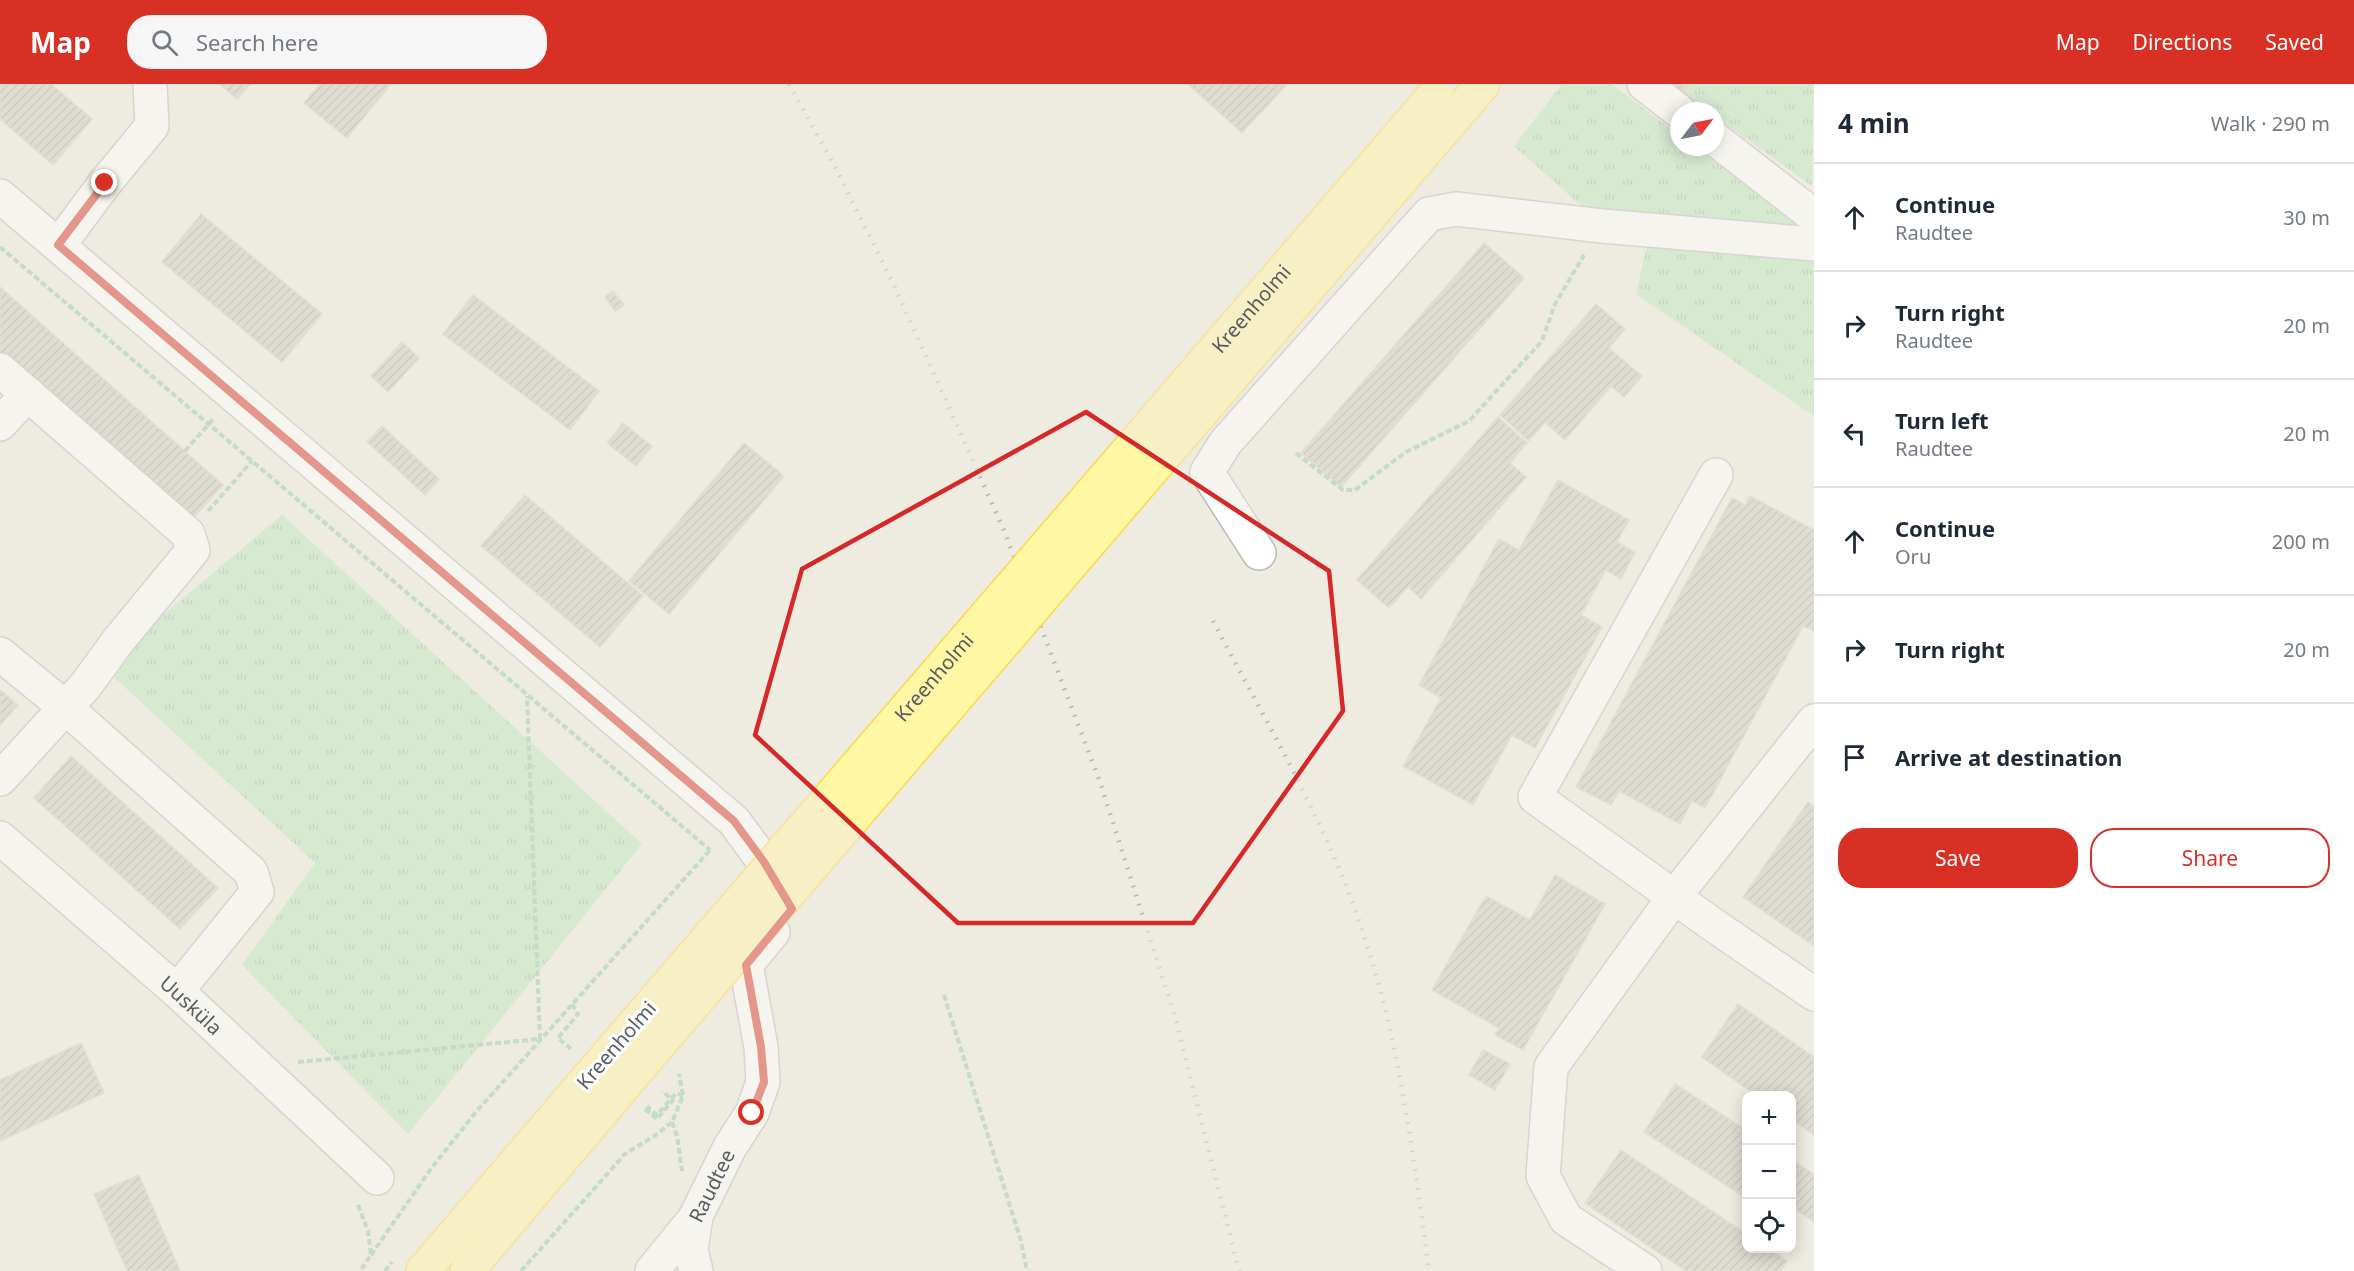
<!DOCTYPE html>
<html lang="en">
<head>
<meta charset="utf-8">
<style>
	:root { --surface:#fff; --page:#f6f6f7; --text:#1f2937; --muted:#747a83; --line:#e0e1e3; --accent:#d93025 }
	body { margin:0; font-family:"Noto Sans",sans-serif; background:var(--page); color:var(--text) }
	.controls { position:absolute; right:18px; bottom:18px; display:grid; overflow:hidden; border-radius:12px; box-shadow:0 3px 15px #0003 }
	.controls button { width:54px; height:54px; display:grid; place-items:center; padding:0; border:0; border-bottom:2px solid var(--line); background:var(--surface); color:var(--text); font:30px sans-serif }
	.compass { position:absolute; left:1670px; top:18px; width:54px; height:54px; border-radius:50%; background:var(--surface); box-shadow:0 3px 15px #0003; rotate:58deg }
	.stop { position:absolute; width:18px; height:18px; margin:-14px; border:4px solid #d93025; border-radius:50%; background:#fff }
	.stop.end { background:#d93025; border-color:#fff; box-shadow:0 2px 6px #0008 }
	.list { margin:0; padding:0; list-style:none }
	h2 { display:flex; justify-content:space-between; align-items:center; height:78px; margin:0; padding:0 24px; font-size:26px }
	h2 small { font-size:20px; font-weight:400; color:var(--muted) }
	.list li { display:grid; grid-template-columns:39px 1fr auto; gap:18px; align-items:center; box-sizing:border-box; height:108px; padding:0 24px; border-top:2px solid var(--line) }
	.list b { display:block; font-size:22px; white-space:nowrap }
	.list p { margin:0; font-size:20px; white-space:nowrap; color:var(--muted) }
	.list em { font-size:20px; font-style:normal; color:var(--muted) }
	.actions { display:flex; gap:12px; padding:18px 24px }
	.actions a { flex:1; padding:14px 0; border:2px solid var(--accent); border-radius:24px; text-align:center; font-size:21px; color:var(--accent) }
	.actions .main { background:var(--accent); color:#fff }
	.icon { flex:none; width:33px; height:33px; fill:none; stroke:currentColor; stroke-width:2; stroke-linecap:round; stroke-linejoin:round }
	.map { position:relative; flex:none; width:1814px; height:1187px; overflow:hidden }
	header { display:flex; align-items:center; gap:36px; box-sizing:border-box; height:84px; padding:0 30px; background:var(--accent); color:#fff }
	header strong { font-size:28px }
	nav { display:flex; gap:33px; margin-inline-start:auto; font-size:21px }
	.search { width:420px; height:54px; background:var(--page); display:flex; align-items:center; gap:15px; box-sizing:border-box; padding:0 21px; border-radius:24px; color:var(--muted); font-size:22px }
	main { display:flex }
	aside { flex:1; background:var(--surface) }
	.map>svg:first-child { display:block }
	.grass { fill:url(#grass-tufts) }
	.building { fill:url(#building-hatch); stroke:#d3cebe; stroke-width:1.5 }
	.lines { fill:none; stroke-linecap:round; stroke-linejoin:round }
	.minor-casing { stroke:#b8bac1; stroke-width:36 }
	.major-casing { stroke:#fed848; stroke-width:36 }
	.path { stroke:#92c9a6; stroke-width:4; stroke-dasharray:6 3; stroke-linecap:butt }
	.minor { stroke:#fff; stroke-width:33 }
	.major { stroke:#fff7a3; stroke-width:33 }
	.rail { stroke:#b4b5b6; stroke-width:4.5; stroke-dasharray:1.5 8; stroke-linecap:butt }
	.major-bridge-casing { stroke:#fed848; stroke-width:36; stroke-linecap:butt }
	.major-bridge { stroke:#fff7a3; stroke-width:33 }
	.route { stroke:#d93025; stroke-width:8 }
	.marked { fill:none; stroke:#d62828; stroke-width:4.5; stroke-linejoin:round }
	.labels { text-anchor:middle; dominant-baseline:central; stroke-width:6; stroke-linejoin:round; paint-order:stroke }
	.street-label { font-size:20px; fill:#595c63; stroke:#fff }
</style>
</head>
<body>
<header>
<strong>Map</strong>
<div class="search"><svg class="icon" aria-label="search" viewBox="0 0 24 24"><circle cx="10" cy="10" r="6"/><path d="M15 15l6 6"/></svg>Search here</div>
<nav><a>Map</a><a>Directions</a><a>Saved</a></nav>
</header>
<main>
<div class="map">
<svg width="1814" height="1187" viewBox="0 0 1814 1187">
	<defs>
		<pattern id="grass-tufts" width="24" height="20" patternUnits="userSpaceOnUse" patternTransform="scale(1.5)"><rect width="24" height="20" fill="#b9e8bd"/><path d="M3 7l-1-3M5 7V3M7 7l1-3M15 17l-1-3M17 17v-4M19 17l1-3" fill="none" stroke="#99bf9d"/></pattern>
		<pattern id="building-hatch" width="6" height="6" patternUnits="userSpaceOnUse" patternTransform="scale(1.5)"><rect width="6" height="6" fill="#cdcac1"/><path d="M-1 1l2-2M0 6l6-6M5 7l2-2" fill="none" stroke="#a9a7a0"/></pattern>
	</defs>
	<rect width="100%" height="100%" fill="#eeebe0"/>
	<!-- grass -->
	<g class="grass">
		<path d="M 1562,0 L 1611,0 L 1679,51 L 1679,63 L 1695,63 L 1814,152 L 1814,332 L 1636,210 L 1647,162 L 1588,128 L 1514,62 Z"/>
		<path d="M 1689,0 L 1814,0 L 1812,102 L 1715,32 L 1715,27 L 1708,27 L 1682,8 Z"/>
		<path d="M 282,431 L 642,760 L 408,1050 L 242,881 L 315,779 L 102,582 Z"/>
	</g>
	<!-- building -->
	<g class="building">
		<path d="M 0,0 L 51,0 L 92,35 L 53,81 L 0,35 Z"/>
		<path d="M 220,0 L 250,0 L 237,15 Z"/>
		<path d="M 320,0 L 391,0 L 347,54 L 304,19 Z"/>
		<path d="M 1188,0 L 1287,0 L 1242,49 Z"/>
		<path d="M 1673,0 L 1689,0 L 1682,8 Z"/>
		<path d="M 201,130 L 322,230 L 282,278 L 162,178 Z"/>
		<path d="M 1484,159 L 1524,194 L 1341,403 L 1301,369 Z"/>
		<path d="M 0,203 L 223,401 L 188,440 L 0,273 Z"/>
		<path d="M 613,207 L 624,221 L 615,227 L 605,213 Z"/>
		<path d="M 473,211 L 599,307 L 570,346 L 443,250 Z"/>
		<path d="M 1596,220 L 1625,245 L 1609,264 L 1642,292 L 1624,313 L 1611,302 L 1565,356 L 1545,338 L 1529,357 L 1500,331 Z"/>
		<path d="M 402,258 L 419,274 L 388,308 L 371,292 Z"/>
		<path d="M 1498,333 L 1527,359 L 1510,379 L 1526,393 L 1421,515 L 1408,503 L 1389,524 L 1357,496 Z"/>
		<path d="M 623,339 L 652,362 L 636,382 L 607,359 Z"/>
		<path d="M 382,342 L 439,395 L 425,411 L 367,358 Z"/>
		<path d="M 744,359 L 784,392 L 669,530 L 629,497 Z"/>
		<path d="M 1558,396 L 1629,436 L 1617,458 L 1635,468 L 1621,495 L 1606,486 L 1581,531 L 1602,543 L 1535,664 L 1512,651 L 1473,721 L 1403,682 L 1441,614 L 1419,601 L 1499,455 L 1519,466 Z"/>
		<path d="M 525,411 L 643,512 L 600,563 L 481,462 Z"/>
		<path d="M 1750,412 L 1814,446 L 1814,547 L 1803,542 L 1705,724 L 1692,717 L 1680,740 L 1619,707 L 1611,721 L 1576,703 L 1732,414 L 1745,421 Z"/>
		<path d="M 0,606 L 18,621 L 0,641 Z"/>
		<path d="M 71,672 L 218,804 L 180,845 L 34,714 Z"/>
		<path d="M 1808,718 L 1814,722 L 1814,862 L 1743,813 Z"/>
		<path d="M 1555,791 L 1605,820 L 1523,966 L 1495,951 L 1499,944 L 1432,906 L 1486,812 L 1530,836 Z"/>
		<path d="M 1738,920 L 1814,973 L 1814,1051 L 1792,1035 L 1792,1012 L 1757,1012 L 1702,973 Z"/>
		<path d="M 81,959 L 104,1009 L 0,1057 L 0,996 Z"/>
		<path d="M 1483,966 L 1510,980 L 1495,1006 L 1469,991 Z"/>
		<path d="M 1675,1000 L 1746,1046 L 1746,1114 L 1644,1048 Z"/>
		<path d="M 1621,1066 L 1746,1150 L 1746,1164 L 1768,1164 L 1787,1177 L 1780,1187 L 1686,1187 L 1585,1119 Z"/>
		<path d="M 1792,1076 L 1814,1090 L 1814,1138 L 1792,1123 Z"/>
		<path d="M 139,1091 L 180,1187 L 127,1187 L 94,1110 Z"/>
	</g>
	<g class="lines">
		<defs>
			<g id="minor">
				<path d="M 1644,0 L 1679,27"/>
				<path d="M 1715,55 L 1814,132"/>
				<path d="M 0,112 L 734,737 L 764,778 L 783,809"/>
				<path d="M 59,161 L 105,99 L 152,42 L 150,0"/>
				<path d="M 0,286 L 188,450 L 193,466 L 118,557 L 86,601 L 0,695"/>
				<path d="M 0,340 L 28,310"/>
				<path d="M 1716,391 L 1535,713 L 1712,840 L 1814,910"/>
				<path d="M 1259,469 L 1207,388 L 1226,358 L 1429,130 L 1456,125 L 1602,142 L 1814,160"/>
				<path d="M 0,570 L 66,624 L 251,788 L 257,808 L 177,907"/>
				<path id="s1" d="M 0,754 L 177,907 L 377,1094"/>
				<path d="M 652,1187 L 696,1133"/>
				<path id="s2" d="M 696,1187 L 691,1166 L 696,1132 L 730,1063 L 752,1029 L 763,998 L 761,963 L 746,881 L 773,848"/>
				<path d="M 1645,1187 L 1566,1135 L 1543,1092 L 1551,983 L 1674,813 L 1814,637"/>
			</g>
			<g id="major">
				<path d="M 1459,28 L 1483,0"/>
				<path d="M 423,1187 L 619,958"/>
				<path d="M 467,1187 L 643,979"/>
			</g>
		</defs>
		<!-- minor casing -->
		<use href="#minor" class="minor-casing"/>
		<!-- major casing -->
		<use href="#major" class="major-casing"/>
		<!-- path -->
		<g class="path">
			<path d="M 0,163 L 710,766"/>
			<path d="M 185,367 L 214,334"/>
			<path d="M 1296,369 L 1343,406 L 1355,406 L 1406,368 L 1469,337 L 1542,257 L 1555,220 L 1584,171"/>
			<path d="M 208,427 L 252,377"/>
			<path d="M 944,911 L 1021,1157 L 1027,1187"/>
			<path d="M 571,965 L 558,954 L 578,930 L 572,920"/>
			<path d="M 298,978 L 540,955 L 527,612"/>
			<path d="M 650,1022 L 648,1024 L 657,1031 L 676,1009 L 683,1012"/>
			<path d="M 645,1025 L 657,1035 L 673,1016 L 662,1007"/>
			<path d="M 672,1038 L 677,1052 L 682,1087"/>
			<path d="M 358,1121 L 368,1147 L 371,1171 L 360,1187"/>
			<path d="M 371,1171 L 433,1082 L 476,1028 L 711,765"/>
			<path d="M 385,1187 L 392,1178"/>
			<path d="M 521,1187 L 625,1070 L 656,1051 L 672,1038 L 683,1012 L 679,990"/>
		</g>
		<!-- minor -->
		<use href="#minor" class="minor"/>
		<!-- major -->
		<use href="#major" class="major"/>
		<!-- rail -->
		<g class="rail">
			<path d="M 789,0 L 834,81 L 894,201 L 1003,444 L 1100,698 L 1176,936 L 1239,1187"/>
			<path d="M 1213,537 C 1265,636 1324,734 1360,840 C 1399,952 1413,1070 1429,1187"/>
		</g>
		<defs>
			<g id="major-bridge">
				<path id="s3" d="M 619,958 L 1436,9"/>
				<path d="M 643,979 L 1459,28"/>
			</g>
		</defs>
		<!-- major-bridge casing -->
		<use href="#major-bridge" class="major-bridge-casing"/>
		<!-- major-bridge -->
		<use href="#major-bridge" class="major-bridge"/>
	</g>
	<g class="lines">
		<!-- route -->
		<path class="route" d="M 105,99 L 58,161 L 734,737 L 764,778 L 792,825 L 746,881 L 761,963 L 764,998 L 752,1029"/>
	</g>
	<!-- marked area -->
	<path d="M0 0H1814V1187H0ZM 1086,328 L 1329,487 L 1343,627 L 1193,839 L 958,839 L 755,651 L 802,485 Z" fill="#eeebe0" fill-opacity=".55" fill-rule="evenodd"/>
	<path class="marked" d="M 1086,328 L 1329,487 L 1343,627 L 1193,839 L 958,839 L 755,651 L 802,485 Z"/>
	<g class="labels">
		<!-- street labels -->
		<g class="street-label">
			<text stroke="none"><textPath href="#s3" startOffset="968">Kreenholmi</textPath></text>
			<text stroke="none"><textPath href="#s3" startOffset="482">Kreenholmi</textPath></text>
			<text stroke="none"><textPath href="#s1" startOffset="254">Uusküla</textPath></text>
			<text transform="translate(616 961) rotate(-49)">Kreenholmi</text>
			<text stroke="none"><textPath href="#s2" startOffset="90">Raudtee</textPath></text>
		</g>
	</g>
</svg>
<div class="controls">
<button>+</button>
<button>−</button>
<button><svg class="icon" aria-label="locate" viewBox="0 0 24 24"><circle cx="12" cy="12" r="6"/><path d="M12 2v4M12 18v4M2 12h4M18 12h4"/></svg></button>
</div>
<svg class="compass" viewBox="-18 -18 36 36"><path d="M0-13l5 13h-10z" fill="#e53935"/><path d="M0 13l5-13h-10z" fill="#747a83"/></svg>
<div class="stop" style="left:752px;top:1029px"></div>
<div class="stop end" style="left:105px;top:99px"></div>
</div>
<aside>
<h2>4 min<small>Walk · 290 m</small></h2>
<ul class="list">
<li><svg class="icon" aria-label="ahead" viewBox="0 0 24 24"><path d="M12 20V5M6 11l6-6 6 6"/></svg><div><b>Continue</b><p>Raudtee</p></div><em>30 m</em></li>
<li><svg class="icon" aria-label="right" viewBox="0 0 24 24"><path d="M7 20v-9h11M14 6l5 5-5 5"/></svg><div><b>Turn right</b><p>Raudtee</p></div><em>20 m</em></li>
<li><svg class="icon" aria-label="left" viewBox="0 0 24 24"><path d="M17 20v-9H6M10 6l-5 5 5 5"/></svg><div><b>Turn left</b><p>Raudtee</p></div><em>20 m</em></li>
<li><svg class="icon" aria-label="ahead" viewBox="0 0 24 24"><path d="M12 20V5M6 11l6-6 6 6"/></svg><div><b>Continue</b><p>Oru</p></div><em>200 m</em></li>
<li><svg class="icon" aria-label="right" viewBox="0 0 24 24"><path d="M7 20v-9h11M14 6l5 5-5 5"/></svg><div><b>Turn right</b></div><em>20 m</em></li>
<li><svg class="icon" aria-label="arrive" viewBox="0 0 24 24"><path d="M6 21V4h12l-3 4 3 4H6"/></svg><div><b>Arrive at destination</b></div></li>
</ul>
<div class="actions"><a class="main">Save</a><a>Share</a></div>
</aside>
</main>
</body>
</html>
